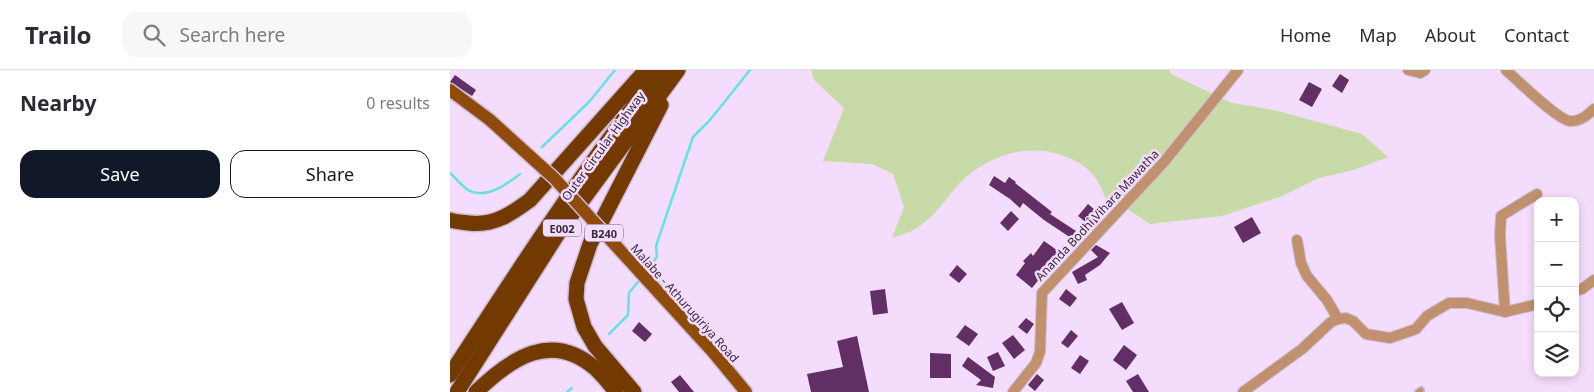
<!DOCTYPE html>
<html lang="en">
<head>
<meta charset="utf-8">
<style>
	:root { --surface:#fff; --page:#f7f7f7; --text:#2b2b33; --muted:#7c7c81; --line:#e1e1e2; --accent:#111827 }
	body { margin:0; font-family:"Noto Sans",sans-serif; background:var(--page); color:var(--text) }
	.controls { position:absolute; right:15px; bottom:15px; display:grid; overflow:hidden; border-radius:10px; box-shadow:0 2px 8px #0003 }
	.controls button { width:45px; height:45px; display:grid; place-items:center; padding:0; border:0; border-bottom:1px solid var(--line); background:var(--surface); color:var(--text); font:25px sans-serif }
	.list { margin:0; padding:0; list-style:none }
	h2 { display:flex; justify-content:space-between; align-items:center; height:65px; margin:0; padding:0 20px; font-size:21px }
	h2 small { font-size:16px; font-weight:400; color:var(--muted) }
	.actions { display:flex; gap:10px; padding:15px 20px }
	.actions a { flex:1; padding:11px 0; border:1px solid var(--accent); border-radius:15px; text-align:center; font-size:18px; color:var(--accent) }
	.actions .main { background:var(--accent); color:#fff }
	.icon { flex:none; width:28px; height:28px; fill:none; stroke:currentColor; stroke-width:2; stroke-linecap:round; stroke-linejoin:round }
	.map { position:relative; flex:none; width:1144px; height:322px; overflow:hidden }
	header { display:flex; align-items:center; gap:30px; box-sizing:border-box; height:70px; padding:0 25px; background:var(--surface); border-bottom:1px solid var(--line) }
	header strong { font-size:24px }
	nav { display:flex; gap:28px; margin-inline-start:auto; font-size:18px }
	.search { width:350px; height:45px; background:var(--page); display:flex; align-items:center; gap:12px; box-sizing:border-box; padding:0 18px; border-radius:15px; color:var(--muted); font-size:19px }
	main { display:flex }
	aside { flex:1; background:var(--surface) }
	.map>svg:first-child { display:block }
	.green { fill:#c7daa7 }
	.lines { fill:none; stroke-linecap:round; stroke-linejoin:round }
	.stream { stroke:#69e0e2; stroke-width:2.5 }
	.building { fill:#612e65 }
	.service-casing { stroke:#cebad5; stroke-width:8 }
	.minor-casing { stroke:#cebad5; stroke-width:12 }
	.primary-casing { stroke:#cebad5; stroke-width:15 }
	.motorway-casing { stroke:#cebad5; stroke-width:18 }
	.service { stroke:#c1916f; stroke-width:5 }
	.minor { stroke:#c1916f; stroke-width:10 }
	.primary { stroke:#8f4b0c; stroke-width:12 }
	.motorway { stroke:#723900; stroke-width:15 }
	.primary-bridge-casing { stroke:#cebad5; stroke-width:15; stroke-linecap:butt }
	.primary-bridge { stroke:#8f4b0c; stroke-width:12 }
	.labels { text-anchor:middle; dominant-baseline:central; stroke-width:5; stroke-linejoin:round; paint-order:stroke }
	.shield { fill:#f4ddfc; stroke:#6f6274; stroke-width:1 }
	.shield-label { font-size:11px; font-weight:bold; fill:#362d39 }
	.street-label { font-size:12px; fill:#362d39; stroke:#f4ddfc }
</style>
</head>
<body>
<header>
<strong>Trailo</strong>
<div class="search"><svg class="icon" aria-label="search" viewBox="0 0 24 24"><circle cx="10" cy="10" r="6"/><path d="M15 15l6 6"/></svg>Search here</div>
<nav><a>Home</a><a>Map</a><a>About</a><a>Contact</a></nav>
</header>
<main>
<aside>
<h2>Nearby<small>0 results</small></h2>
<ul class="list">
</ul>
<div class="actions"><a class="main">Save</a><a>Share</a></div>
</aside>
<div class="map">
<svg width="1144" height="322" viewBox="0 0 1144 322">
	<rect width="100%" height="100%" fill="#f4ddfc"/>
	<!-- green -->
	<path class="green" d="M 361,0 L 719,0 L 721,4 L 782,33 L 824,40 L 912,64 L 938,87 L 904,100 L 869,108 L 830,127 L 772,146 L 700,154 L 674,137 L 655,127 C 647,105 636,94 614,86 C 578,72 535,86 509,114 C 495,130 484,147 467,158 C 460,163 450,165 442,168 L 454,137 L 443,104 L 422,94 L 373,91 L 394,38 L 364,10 Z"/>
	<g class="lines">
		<!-- stream -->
		<g class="stream">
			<path d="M 92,77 L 139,32 L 165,0"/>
			<path d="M 0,103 C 6,108 12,116 18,120 C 36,130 57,114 70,104"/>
			<path d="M 195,202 L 207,187 L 206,176 L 243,67 L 260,50 L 300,0"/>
			<path d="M 159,264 L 178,245 L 179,223 L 191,208"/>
			<path d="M 117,322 L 122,318"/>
		</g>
	</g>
	<!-- building -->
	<g class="building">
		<path d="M 890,4 L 899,10 L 892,23 L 882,16 Z"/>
		<path d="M 5,5 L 26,20 L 22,26 L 0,12 Z"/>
		<path d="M 859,12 L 872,19 L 862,37 L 849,30 Z"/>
		<path d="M 544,106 L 555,113 L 559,107 L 566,112 L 565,113 L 602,142 L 600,144 L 626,161 L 621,168 L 594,150 L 573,133 L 570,138 L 560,129 L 539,115 Z"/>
		<path d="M 638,134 L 652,146 L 643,158 L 628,146 Z"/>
		<path d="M 561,141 L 569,149 L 558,161 L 550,153 Z"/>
		<path d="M 802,147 L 811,163 L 793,173 L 784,157 Z"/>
		<path d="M 594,171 L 611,183 L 603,194 L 607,197 L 599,205 L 595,202 L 582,218 L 566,205 L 575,193 L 573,191 L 581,183 L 583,186 Z"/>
		<path d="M 646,175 L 660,183 L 650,195 L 635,205 L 637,210 L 628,214 L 622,202 L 648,187 L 641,180 Z"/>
		<path d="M 507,195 L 517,204 L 509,213 L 499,205 Z"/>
		<path d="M 435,219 L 438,243 L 423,245 L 420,221 Z"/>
		<path d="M 616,219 L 627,228 L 620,237 L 609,229 Z"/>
		<path d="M 672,232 L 684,253 L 672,260 L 659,239 Z"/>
		<path d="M 576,248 L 584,254 L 577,264 L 568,257 Z"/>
		<path d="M 189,252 L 202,264 L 195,272 L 182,261 Z"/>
		<path d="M 515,255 L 528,264 L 519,276 L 506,267 Z"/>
		<path d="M 621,260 L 628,266 L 618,278 L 611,273 Z"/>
		<path d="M 563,265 L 575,280 L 564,289 L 552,273 Z"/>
		<path d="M 407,266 L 419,322 L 361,322 L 357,304 L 393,297 L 387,271 Z"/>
		<path d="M 674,275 L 687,285 L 676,300 L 663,290 Z"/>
		<path d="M 548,282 L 555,296 L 543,301 L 537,287 Z"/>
		<path d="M 480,283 L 501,284 L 501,308 L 480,308 Z"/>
		<path d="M 630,285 L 639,291 L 630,304 L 621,298 Z"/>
		<path d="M 518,287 L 545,307 L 543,318 L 526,315 L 531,310 L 512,296 Z"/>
		<path d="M 587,304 L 594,310 L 585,321 L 578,315 Z"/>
		<path d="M 688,304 L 699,322 L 683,322 L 676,311 Z"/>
		<path d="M 230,305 L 244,322 L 229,322 L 221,312 Z"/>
	</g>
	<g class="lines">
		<defs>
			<path id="service" d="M 968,322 L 971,320"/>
			<g id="minor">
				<path d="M 958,0 L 970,3 L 975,0"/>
				<path d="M 1056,0 C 1067,10 1108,50 1120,51 C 1129,52 1138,45 1144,39"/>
				<path d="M 847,170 L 851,193 L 857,206 L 877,230 L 888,249"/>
				<path d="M 1125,221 L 1132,219 L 1144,210"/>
				<path d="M 1055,242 L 1050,165 L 1051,146 L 1087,124"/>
				<path d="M 563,322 L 586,293 L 590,282 L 592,223 L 714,92 L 788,0"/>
				<path d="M 793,322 L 852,279 L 881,252 L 888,249 L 896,248 L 903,251 L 916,264 L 940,268 L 966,259 L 977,246 L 999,233 L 1017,233 L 1055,242 L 1088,234"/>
			</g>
			<g id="primary">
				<path d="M 0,20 L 40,50"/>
				<path d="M 262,281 L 296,322"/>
			</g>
			<g id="motorway">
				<path d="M 0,150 C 6,152 13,152 19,153 C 44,156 61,144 80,130 L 196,0"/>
				<path d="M 0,305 C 68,201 134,97 212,0"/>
				<path d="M 7,322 L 109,162 L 228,0"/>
				<path d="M 26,322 C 61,288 102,260 146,299 C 153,306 160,314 166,322"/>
				<path d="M 184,322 L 145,276 L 134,257 L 126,229 L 127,213 L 140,174 L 211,35"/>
			</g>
		</defs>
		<!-- service casing -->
		<use href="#service" class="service-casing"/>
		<!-- minor casing -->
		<use href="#minor" class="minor-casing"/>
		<!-- primary casing -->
		<use href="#primary" class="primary-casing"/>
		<!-- motorway casing -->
		<use href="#motorway" class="motorway-casing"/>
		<!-- service -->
		<use href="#service" class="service"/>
		<!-- minor -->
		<use href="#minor" class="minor"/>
		<!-- primary -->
		<use href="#primary" class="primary"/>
		<!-- motorway -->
		<use href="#motorway" class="motorway"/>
		<defs>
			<path id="primary-bridge" d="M 40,50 L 104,108 L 262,281"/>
		</defs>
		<!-- primary-bridge casing -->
		<use href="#primary-bridge" class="primary-bridge-casing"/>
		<!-- primary-bridge -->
		<use href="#primary-bridge" class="primary-bridge"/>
	</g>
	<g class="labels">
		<!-- shield labels -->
		<g class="shield">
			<rect x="93" y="149.5" width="38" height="17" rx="4"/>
			<rect x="135" y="154.5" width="38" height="17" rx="4"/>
		</g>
		<g class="shield-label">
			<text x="112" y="158">E002</text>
			<text x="154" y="163">B240</text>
		</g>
		<!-- street labels -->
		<g class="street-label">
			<text transform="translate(153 76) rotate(-54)">Outer Circular Highway</text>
			<text transform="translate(647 145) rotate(-47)">Ananda Bodhi Vihara Mawatha</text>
			<text transform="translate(235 233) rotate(48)">Malabe - Athurugiriya Road</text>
		</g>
	</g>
</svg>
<div class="controls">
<button>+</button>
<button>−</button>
<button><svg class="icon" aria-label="locate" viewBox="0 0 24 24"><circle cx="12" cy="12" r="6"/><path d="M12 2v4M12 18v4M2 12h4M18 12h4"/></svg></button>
<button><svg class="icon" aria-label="layers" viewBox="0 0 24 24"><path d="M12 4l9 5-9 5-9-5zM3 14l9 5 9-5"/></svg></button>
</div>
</div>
</main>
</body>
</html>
